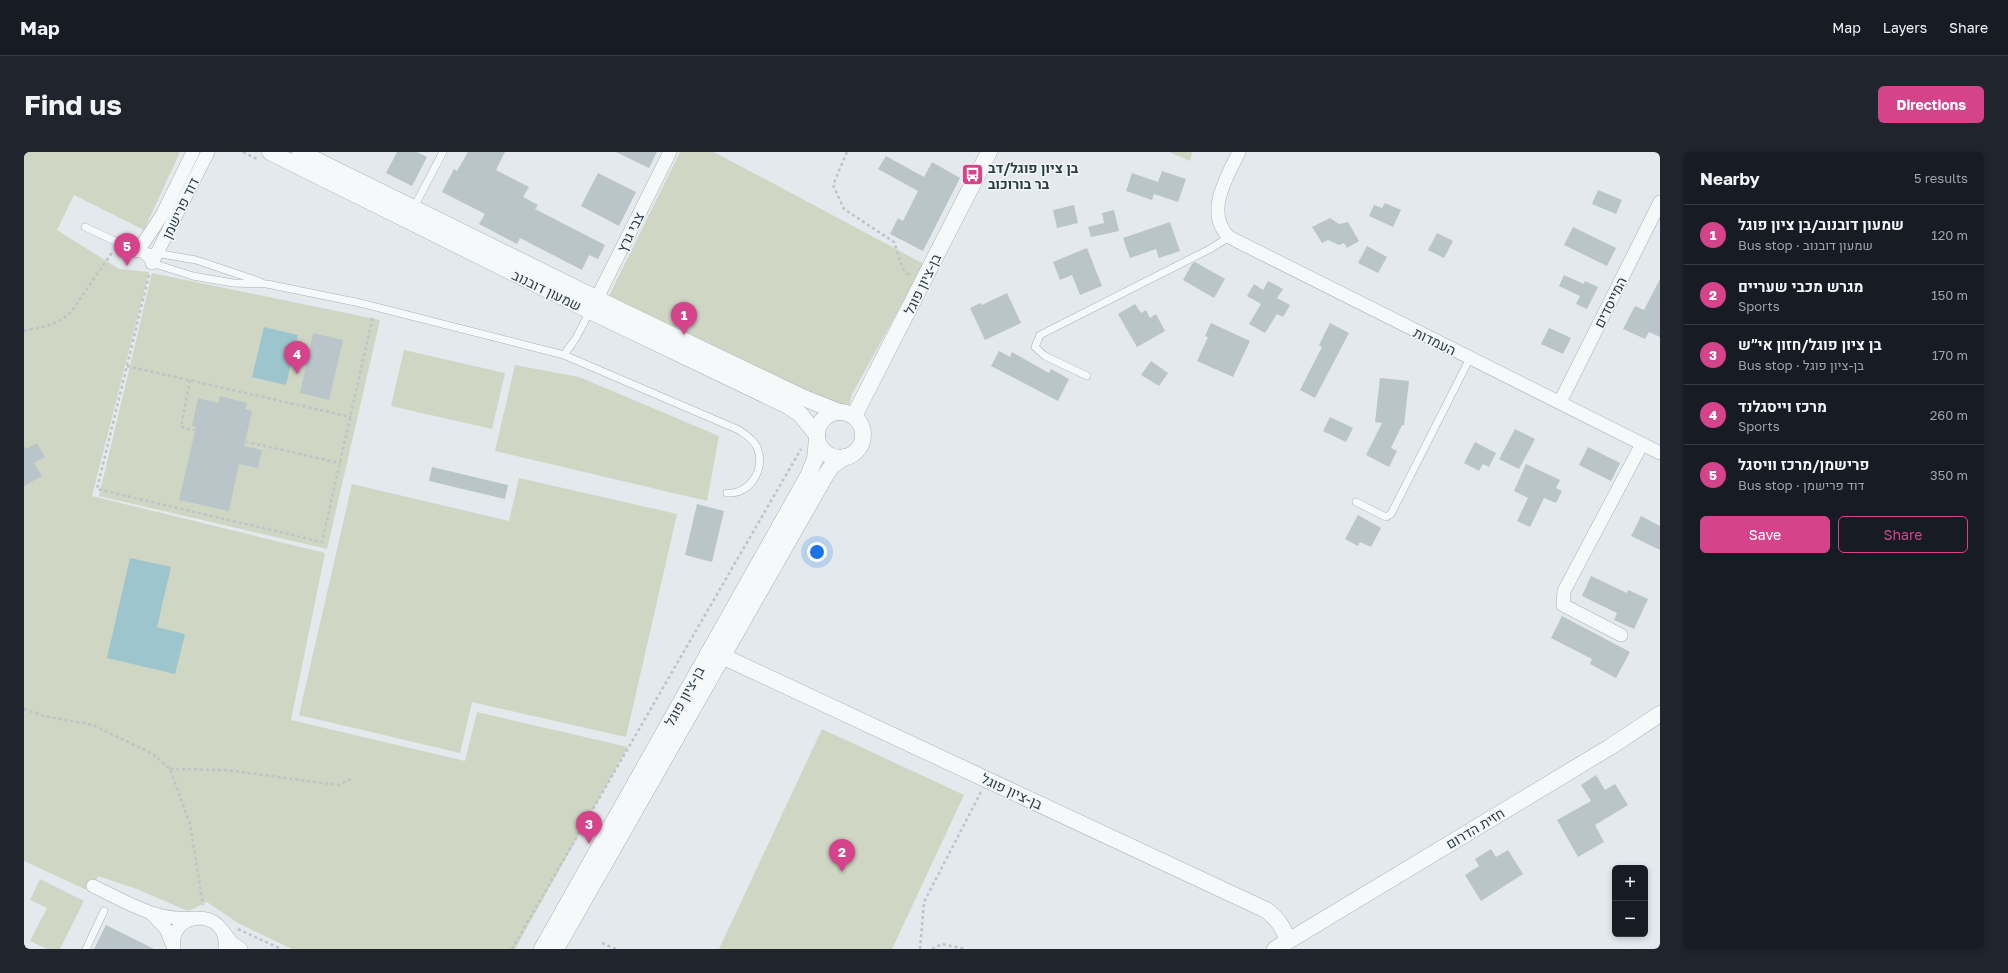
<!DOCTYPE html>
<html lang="en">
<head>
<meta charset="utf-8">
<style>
	:root { --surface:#171b24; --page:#20242c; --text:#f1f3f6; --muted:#9ea1a6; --line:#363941; --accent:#d5448b }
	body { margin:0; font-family:"Golos Text",Heebo,sans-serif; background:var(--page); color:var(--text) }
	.controls { position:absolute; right:12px; bottom:12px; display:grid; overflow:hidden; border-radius:6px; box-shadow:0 2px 6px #0003 }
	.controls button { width:36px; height:36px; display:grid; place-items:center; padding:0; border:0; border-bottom:1px solid var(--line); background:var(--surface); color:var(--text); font:20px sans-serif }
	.you { position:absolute; left:793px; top:400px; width:14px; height:14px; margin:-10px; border:3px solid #fff; border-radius:50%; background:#1a73e8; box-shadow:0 0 0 6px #1a73e833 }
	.badge { display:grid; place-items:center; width:26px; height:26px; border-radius:50%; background:var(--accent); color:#fff; font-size:13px; font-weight:700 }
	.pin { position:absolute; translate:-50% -33px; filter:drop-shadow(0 1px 2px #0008) }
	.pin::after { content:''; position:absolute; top:21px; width:14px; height:12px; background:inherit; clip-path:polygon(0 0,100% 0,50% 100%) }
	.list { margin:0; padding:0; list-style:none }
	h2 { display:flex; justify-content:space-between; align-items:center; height:52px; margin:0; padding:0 16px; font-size:17px }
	h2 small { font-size:13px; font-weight:400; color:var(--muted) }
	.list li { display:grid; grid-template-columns:26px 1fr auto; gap:12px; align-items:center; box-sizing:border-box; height:60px; padding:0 16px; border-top:1px solid var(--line) }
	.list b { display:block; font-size:15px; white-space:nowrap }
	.list p { margin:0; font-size:13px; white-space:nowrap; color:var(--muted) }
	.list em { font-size:13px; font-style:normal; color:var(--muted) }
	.actions { display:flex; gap:8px; padding:12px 16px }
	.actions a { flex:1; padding:9px 0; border:1px solid var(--accent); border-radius:6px; text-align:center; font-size:14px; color:var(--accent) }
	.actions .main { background:var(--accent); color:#fff }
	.map { position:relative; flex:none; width:1636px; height:797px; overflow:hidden; border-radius:6px }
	header { display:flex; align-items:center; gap:24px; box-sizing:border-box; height:56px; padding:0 20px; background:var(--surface); border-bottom:1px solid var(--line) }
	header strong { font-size:19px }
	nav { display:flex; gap:22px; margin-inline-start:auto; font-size:14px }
	.intro { display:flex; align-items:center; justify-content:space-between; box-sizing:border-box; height:96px; padding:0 24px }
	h1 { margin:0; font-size:28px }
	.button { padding:10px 18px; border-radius:6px; background:var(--accent); color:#fff; font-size:14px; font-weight:700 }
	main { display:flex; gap:24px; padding:0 24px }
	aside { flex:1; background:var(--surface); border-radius:6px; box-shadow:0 2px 6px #0003 }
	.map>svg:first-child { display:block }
	.green { fill:#cfd6c4 }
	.water { fill:#9dc5cd }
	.building { fill:#bac5ca }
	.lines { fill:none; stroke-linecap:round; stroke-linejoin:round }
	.service-casing { stroke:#a8b2b7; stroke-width:8 }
	.minor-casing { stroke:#a8b2b7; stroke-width:14 }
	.tertiary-casing { stroke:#a8b2b7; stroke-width:17 }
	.path { stroke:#bdc4c7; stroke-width:2.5; stroke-dasharray:3 3; stroke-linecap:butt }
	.service { stroke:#f6f9fa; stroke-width:7 }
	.minor { stroke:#f6f9fa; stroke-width:13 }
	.tertiary { stroke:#f6f9fa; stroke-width:16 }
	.labels { text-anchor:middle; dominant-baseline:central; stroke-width:3; stroke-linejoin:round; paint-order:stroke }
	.poi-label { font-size:14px; font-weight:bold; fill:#2a3d45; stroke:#f3f7f9; text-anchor:start }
	.street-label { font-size:14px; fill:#2a3d45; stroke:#f3f7f9 }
</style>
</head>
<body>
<header>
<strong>Map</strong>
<nav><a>Map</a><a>Layers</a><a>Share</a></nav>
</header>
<div class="intro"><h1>Find us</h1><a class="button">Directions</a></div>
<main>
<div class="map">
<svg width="1636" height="797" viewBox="0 0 1636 797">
	<rect width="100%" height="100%" fill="#e3e9ec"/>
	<!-- green -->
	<g class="green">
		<path d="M 0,0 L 156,0 L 120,78 L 50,43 L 33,78 L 95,117 L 125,120 L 68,344 L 301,401 L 267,568 L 441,609 L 453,560 L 604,595 L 491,797 L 268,797 L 214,771 L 183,750 L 164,759 L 113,737 L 74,724 L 67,740 L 0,709 Z"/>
		<path d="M 656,0 L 690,0 L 900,112 L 828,242 L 825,255 L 810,257 L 584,146 Z"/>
		<path d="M 1145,0 L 1168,0 L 1166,9 Z"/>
		<path d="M 128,121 L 356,168 L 303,397 L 75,344 Z"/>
		<path d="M 380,198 L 481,221 L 468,277 L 367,254 Z"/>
		<path d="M 491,213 L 555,225 L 695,284 L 683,349 L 471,299 Z"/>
		<path d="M 495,326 L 653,362 L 602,585 L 448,550 L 436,601 L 275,563 L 328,332 L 485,369 Z"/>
		<path d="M 798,577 L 940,643 L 868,797 L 695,797 Z"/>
		<path d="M 16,727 L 60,749 L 36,797 L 23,797 L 6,789 L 23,756 L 6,748 Z"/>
	</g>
	<!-- water -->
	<g class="water">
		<path d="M 240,175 L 274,183 L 262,233 L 228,225 Z"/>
		<path d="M 106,406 L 147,415 L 133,475 L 161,482 L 151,522 L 83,506 Z"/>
	</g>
	<!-- building -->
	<g class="building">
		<path d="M 373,0 L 393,0 L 403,5 L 388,34 L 362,21 Z"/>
		<path d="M 444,0 L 481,0 L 472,18 L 505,35 L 499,45 L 514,53 L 511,57 L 581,93 L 574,107 L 565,103 L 558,118 L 496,86 L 493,92 L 455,72 L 461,62 L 418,40 L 430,17 L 433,19 Z"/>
		<path d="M 592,0 L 633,0 L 625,16 Z"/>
		<path d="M 862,4 L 900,25 L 908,10 L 936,26 L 899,99 L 866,82 L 874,66 L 879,69 L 894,39 L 854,17 Z"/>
		<path d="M 1138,19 L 1162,27 L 1154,50 L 1130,42 L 1128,48 L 1102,39 L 1108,21 L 1134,30 Z"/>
		<path d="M 574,21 L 612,40 L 595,74 L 557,54 Z"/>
		<path d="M 1574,38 L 1598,48 L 1592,62 L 1568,52 Z"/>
		<path d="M 1361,51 L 1377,58 L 1369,75 L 1345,64 L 1350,53 L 1358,56 Z"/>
		<path d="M 1050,53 L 1054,71 L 1033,76 L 1029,58 Z"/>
		<path d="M 1090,58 L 1095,79 L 1067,85 L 1064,75 L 1080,71 L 1078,61 Z"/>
		<path d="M 1306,66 L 1315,72 L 1324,70 L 1335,89 L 1323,96 L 1320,91 L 1315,93 L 1304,88 L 1298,91 L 1288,75 Z"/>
		<path d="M 1146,70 L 1156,99 L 1135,106 L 1132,97 L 1106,106 L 1099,86 Z"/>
		<path d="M 1549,75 L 1592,96 L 1583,114 L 1540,93 Z"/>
		<path d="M 1413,81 L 1429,89 L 1420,106 L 1404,98 Z"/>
		<path d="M 1343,94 L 1363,105 L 1354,121 L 1334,111 Z"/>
		<path d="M 1063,96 L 1078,134 L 1056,143 L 1048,123 L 1036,128 L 1029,110 Z"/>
		<path d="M 1171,110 L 1201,127 L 1190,146 L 1159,128 L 1168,112 Z"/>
		<path d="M 1540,123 L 1560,132 L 1561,129 L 1574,135 L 1563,157 L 1552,152 L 1556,144 L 1535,134 Z"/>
		<path d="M 1636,127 L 1636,185 L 1625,180 L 1621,187 L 1599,177 L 1611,154 L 1620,158 Z"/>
		<path d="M 1244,129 L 1259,137 L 1253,146 L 1266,153 L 1259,165 L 1253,162 L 1241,181 L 1225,172 L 1237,152 L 1223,144 L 1230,132 L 1239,138 Z"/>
		<path d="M 983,141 L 997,171 L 961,188 L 946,156 L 956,151 L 958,153 Z"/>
		<path d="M 1111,152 L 1117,161 L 1122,158 L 1126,166 L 1132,162 L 1141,179 L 1113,195 L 1094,162 Z"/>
		<path d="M 1187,171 L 1226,189 L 1209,225 L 1173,209 L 1184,185 L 1181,184 Z"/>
		<path d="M 1306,171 L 1325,181 L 1291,246 L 1276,238 L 1298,195 L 1295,193 Z"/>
		<path d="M 1525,176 L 1547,186 L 1539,202 L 1517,192 Z"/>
		<path d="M 289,181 L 319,188 L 305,248 L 276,241 Z"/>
		<path d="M 975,199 L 986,205 L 988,200 L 1025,221 L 1027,217 L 1045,227 L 1034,249 L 967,214 Z"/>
		<path d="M 1127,209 L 1144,221 L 1135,234 L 1117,223 Z"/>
		<path d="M 1356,226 L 1385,229 L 1380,273 L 1378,273 L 1367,296 L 1373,299 L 1365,315 L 1342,303 L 1358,271 L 1351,270 Z"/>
		<path d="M 196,244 L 223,251 L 221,257 L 228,259 L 220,294 L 238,298 L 234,316 L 215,312 L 205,359 L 155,348 L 172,275 L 168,274 L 174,246 L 194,251 Z"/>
		<path d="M 1306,265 L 1329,276 L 1322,290 L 1299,279 Z"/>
		<path d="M 1491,277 L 1511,287 L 1495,317 L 1475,307 Z"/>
		<path d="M 1451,290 L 1472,301 L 1465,315 L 1459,312 L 1455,319 L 1440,311 Z"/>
		<path d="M 13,291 L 21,305 L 10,311 L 18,324 L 0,334 L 0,293 L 2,297 Z"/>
		<path d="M 1564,295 L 1596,311 L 1587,329 L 1555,313 Z"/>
		<path d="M 1502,312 L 1536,328 L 1532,336 L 1538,339 L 1532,351 L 1520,346 L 1506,375 L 1493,369 L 1504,346 L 1490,339 Z"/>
		<path d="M 408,315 L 484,333 L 481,347 L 405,329 Z"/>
		<path d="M 673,352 L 700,359 L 688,410 L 661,403 Z"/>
		<path d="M 1334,363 L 1357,376 L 1347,395 L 1336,390 L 1334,394 L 1321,387 Z"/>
		<path d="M 1617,364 L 1636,374 L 1636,398 L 1607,384 Z"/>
		<path d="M 1567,424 L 1603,441 L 1604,438 L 1624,447 L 1610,477 L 1590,468 L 1593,461 L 1558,444 Z"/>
		<path d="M 1538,464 L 1606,500 L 1592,526 L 1566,512 L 1568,507 L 1527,486 Z"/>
		<path d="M 1572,623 L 1581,638 L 1591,632 L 1604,653 L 1571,673 L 1580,690 L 1554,705 L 1533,668 L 1567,649 L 1557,633 Z"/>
		<path d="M 1467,697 L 1472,705 L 1484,698 L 1499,722 L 1457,749 L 1441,723 L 1455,714 L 1451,707 Z"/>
		<path d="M 82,773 L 130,797 L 70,797 Z"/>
	</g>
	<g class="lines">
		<defs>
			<g id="service">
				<path d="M 389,57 L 419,0"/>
				<path d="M 61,75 L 108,97 L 172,108 L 237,130"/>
				<path d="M 114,99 L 128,111 L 169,124 L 209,131 L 243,132 L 336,151 L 540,203 L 715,278 C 722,283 729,287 733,295 C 742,317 726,343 703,341"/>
				<path d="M 540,203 L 552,186 L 566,159"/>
				<path d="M 1063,224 L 1021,204 L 1011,195 L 1016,183 L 1186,97 L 1205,85"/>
				<path d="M 1332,350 L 1362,365 L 1367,362 L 1446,206"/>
				<path d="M 62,797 L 80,759"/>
			</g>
			<g id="minor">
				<path d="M 1215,0 C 1203,25 1180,61 1205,85 L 1636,301"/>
				<path d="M 114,99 L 138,63 L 169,0"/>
				<path d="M 128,111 L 184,0"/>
				<path d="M 569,154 L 646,0"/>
				<path d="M 1536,250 L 1636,50"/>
				<path d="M 1597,483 L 1539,453 L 1540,439 L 1618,292"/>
				<path d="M 69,734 C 102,750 133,770 171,766"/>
				<path d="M 128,762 L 142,777 L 149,794"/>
				<path d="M 199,779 L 208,791 L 217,797"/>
				<path d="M 150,797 C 143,757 206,755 201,797"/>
			</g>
			<g id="tertiary">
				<path d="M 246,0 L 566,159 L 764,254 L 776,262 L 793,283"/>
				<path d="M 276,0 L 596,158 L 780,246 L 815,260"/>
				<circle cx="816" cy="283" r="23"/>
				<path d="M 830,264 L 965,0"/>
				<path d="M 698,504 L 1242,758 C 1254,767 1259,775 1264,789"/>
				<path d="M 518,797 L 784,324 L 791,307 L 793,287"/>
				<path d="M 532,797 L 803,321 L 808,314 L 820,305"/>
				<path d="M 1251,797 L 1586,595 L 1636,562"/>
			</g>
		</defs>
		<!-- service casing -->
		<use href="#service" class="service-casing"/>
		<!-- minor casing -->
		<use href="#minor" class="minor-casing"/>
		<!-- tertiary casing -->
		<use href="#tertiary" class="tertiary-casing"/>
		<!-- path -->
		<g class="path">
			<path d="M 219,0 L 233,7"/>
			<path d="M 823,0 L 809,33 L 820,57 L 870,90 L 879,117 L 885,123"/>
			<path d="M 125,123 L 73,337 L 298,390 L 349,164"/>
			<path d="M 0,179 C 17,175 34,173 47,160 L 89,99"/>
			<path d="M 103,214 L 327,265"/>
			<path d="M 166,228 L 157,275 L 316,311"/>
			<path d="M 0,557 L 20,564 L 69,573 L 129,602 L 146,617 L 166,672 L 179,753"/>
			<path d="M 146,617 L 202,618 L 314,633 L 329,626"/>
			<path d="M 214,777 L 257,797"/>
			<path d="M 578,791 L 592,797"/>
			<path d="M 488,797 L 777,297"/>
			<path d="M 896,797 L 900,750 L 957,640"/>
			<path d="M 908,797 L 918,792 L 941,797"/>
		</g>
		<!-- service -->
		<use href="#service" class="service"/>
		<!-- minor -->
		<use href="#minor" class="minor"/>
		<!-- tertiary -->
		<use href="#tertiary" class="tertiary"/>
	</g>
	<!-- icons -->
	<defs>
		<symbol id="bus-square" viewBox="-11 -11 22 22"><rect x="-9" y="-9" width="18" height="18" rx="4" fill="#d5448b" stroke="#f3f7f9"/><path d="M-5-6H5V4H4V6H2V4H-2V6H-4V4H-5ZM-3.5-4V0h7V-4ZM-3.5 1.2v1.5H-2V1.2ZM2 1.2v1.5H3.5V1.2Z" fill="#fff"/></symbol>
	</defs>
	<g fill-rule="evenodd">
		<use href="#bus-square" x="936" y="10" width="25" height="25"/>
	</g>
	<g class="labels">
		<!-- poi labels -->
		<g class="poi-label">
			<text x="964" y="15">בן ציון פוגל/דב<tspan x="964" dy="16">בר בורוכוב</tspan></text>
		</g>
		<!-- street labels -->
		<g class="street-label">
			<text transform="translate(156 56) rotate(-64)">דוד פרישמן</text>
			<text transform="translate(606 80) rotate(-63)">צבי גרץ</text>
			<text transform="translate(898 132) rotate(-64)">בן-ציון פוגל</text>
			<text transform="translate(523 138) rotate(26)">שמעון דובנוב</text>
			<text transform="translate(1586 150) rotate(-63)">המייסדים</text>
			<text transform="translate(1411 189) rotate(26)">העמדות</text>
			<text transform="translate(660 544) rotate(-61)">בן-ציון פוגל</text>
			<text transform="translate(988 639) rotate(25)">בן-ציון פוגל</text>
			<text transform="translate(1451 676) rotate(-31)">חזית הדרום</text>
		</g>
	</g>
</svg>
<div class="controls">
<button>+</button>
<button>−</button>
</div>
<div class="you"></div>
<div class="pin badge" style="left:660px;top:183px">1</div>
<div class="pin badge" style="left:818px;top:720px">2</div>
<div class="pin badge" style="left:565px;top:692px">3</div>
<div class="pin badge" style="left:273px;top:222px">4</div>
<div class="pin badge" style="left:103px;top:114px">5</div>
</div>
<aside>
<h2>Nearby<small>5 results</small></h2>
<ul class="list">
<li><span class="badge">1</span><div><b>שמעון דובנוב/בן ציון פוגל</b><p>Bus stop · שמעון דובנוב</p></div><em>120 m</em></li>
<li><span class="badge">2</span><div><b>מגרש מכבי שעריים</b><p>Sports</p></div><em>150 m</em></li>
<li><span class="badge">3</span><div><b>בן ציון פוגל/חזון אי״ש</b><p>Bus stop · בן-ציון פוגל</p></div><em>170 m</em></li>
<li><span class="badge">4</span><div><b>מרכז וייסגלנד</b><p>Sports</p></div><em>260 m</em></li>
<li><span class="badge">5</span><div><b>פרישמן/מרכז וויסגל</b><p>Bus stop · דוד פרישמן</p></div><em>350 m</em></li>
</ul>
<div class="actions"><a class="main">Save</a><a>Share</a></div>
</aside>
</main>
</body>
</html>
